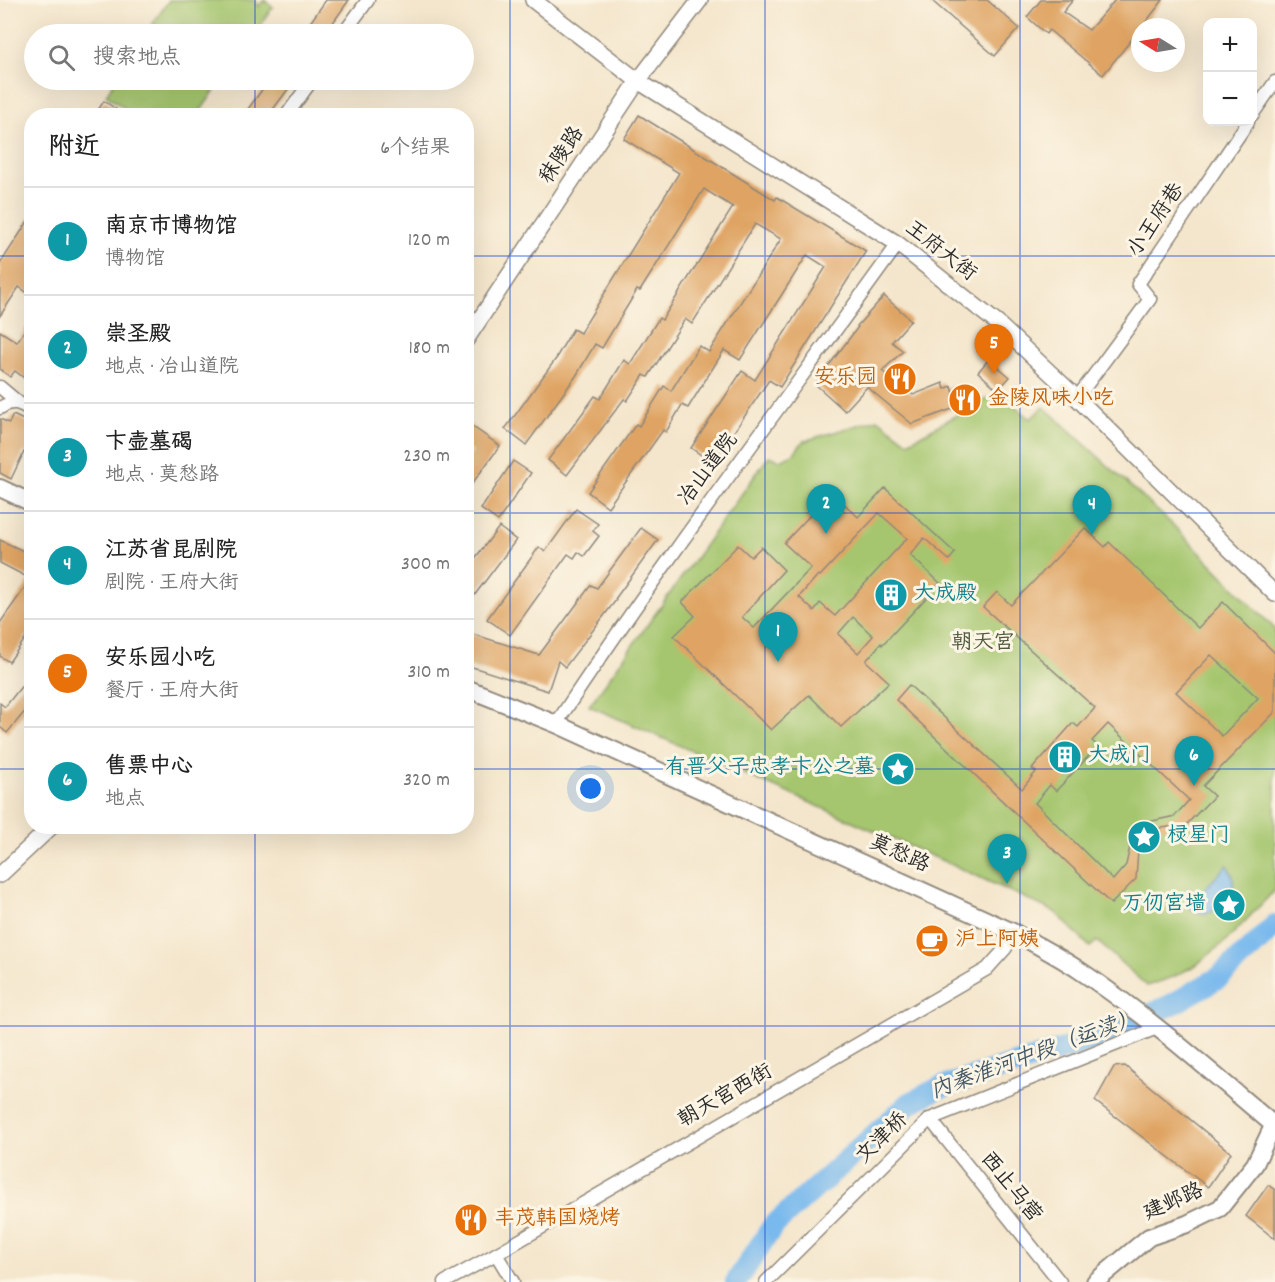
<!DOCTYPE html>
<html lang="zh">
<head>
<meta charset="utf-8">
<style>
	:root { --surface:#fff; --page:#f6f6f6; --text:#222; --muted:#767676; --line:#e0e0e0; --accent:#b5179e }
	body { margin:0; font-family:Dekko,"LXGW WenKai TC",sans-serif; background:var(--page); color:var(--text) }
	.controls { position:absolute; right:18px; top:18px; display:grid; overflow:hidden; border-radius:12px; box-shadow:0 6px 24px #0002 }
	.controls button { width:54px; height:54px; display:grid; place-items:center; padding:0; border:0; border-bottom:2px solid var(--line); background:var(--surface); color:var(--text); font:30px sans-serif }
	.compass { position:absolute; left:1131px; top:18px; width:54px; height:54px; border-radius:50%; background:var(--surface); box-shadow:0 6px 24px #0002; rotate:281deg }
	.you { position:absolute; left:591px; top:789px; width:21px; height:21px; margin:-15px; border:4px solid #fff; border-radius:50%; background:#1a73e8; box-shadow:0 0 0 9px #1a73e833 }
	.badge { display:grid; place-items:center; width:39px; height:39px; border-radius:50%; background:var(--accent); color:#fff; font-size:20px; font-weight:700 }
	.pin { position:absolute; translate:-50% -50px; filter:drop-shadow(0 2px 3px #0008) }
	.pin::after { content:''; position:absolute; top:32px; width:21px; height:18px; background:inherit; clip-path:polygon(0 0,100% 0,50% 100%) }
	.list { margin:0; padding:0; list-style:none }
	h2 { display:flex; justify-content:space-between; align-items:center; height:78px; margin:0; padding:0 24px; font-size:26px }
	h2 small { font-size:20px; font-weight:400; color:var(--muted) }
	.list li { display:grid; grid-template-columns:39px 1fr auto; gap:18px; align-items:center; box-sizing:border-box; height:108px; padding:0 24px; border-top:2px solid var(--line) }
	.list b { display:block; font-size:22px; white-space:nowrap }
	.list p { margin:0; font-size:20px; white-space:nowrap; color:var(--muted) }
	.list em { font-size:20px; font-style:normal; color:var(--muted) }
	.icon { flex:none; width:33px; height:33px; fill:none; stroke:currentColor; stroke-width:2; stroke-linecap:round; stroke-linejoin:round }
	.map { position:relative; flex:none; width:1275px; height:1282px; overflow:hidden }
	.search { position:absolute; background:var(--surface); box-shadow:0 6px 24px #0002; left:24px; top:24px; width:450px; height:66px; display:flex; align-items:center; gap:15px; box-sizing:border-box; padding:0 21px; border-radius:33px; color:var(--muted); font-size:22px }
	.panel { position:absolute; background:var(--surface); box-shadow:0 6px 24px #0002; left:24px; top:108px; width:450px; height:726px; border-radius:24px }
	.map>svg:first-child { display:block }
	.green { fill:#a5c66e; stroke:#68784c; stroke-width:1.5 }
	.water { fill:#79b9ed; stroke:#52728c; stroke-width:1.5 }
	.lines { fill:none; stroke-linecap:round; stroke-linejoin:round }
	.river { stroke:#79b9ed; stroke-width:22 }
	.building { fill:#dfa463; fill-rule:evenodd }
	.minor-casing { stroke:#90887c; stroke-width:15 }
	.tertiary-casing { stroke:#90887c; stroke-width:18 }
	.secondary-casing { stroke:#90887c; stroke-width:20 }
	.minor { stroke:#fff; stroke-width:12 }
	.tertiary { stroke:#fff; stroke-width:15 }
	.secondary { stroke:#fff; stroke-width:16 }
	.grid { fill:none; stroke:#1d4ed8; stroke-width:1.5; stroke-opacity:0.55 }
	.labels { text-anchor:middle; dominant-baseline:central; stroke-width:6; stroke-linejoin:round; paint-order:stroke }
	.street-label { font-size:21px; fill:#2b2b2b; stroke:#fcf5e5 }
	.food-label { font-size:21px; fill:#c56008; stroke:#fcf5e5; text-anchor:start }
	.culture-label { font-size:21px; fill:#0d838f; stroke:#fcf5e5; text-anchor:start }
	.park-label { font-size:21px; fill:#505a3f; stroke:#fcf5e5 }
	.water-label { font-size:22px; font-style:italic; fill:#425665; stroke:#fcf5e5 }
</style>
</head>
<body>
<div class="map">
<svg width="1275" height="1282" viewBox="0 0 1275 1282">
	<rect width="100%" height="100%" fill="#fcf5e5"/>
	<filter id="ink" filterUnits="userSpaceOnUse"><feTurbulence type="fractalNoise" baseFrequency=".0167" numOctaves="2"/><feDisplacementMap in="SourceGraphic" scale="12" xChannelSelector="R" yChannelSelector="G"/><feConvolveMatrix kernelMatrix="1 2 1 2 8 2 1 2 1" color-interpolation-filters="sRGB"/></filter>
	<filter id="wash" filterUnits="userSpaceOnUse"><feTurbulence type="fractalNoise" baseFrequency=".008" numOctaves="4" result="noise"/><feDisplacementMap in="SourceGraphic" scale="24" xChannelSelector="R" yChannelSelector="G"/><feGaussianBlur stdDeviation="1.35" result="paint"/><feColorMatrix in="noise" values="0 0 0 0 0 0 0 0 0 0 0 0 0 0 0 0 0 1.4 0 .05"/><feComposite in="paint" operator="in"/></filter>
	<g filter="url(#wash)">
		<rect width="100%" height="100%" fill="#f4e6cc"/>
		<!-- green -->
		<g class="green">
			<path d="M 169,0 L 256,0 L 258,7 L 264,0 L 273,7 L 254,34 L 146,34 Z"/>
			<path d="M 116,80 L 222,80 L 197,116 L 134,115 L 106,95 Z"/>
			<path d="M 999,392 L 1030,419 L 1044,407 L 1173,525 L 1275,629 L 1275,890 L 1227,940 L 1196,965 L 1173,977 L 1147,986 L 1097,941 L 1090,947 L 1055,912 L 957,867 L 589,706 L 769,456 L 780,460 L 793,454 L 804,441 L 878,419 L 908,442 Z"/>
		</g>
		<!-- water -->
		<path class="water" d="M 1227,865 C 1229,869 1232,873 1233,878 C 1236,892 1221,912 1206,913 C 1200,914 1194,911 1188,907 Z"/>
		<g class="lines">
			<!-- river -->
			<path class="river" d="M 736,1282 L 773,1226 L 910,1103 L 939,1088 L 1099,1038 L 1173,1004 L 1218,978 L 1253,947 L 1275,925"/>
		</g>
		<g id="blocks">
			<!-- building -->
			<g class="building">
				<path d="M 326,0 L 349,0 L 325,34 L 302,34 Z"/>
				<path d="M 931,0 L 987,0 L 1019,28 L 995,56 Z"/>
				<path d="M 1041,0 L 1073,0 L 1063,12 L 1089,30 L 1115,0 L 1163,0 L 1142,27 L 1140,27 L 1140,29 L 1103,75 L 1049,30 L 1046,34 L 1027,17 Z"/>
				<path d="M 269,80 L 295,80 L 268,116 L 243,116 Z"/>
				<path d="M 104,101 L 116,109 L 112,116 L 94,116 Z"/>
				<path d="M 639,115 L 775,200 L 777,197 L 866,251 L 780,387 L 769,380 L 713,463 L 691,448 L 742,371 L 755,380 L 826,267 L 807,255 L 740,360 L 724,350 L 688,408 L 682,405 L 666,432 L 663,430 L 608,507 L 588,492 L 636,424 L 639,426 L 664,386 L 671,391 L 699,346 L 709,352 L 781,239 L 755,224 L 692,324 L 685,319 L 648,377 L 644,375 L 627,401 L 624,399 L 567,475 L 548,460 L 595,396 L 600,399 L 624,360 L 630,364 L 659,318 L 662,320 L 733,207 L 704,189 L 640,291 L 637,290 L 602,348 L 595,344 L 576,376 L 526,445 L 505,429 L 558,356 L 557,356 L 573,329 L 580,333 L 679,173 L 624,139 Z"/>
				<path d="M 32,215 L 32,296 L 19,287 L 0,316 L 0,264 Z"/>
				<path d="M 884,296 L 911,320 L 892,342 L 903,351 L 882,371 L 913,395 L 943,383 L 945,389 L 951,386 L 960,406 L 912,424 L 867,387 L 845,411 L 815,384 L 858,327 L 857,326 Z"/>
				<path d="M 32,319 L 32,384 L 15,371 L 10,377 L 0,369 L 0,331 L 17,342 Z"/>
				<path d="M 989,359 L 1010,377 L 998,390 L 978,372 Z"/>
				<path d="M 13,415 L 32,424 L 32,456 L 24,452 L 11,479 L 0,473 L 0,419 L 9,423 Z"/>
				<path d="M 466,422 L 500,446 L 466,492 L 466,460 L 472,452 L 466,447 Z"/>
				<path d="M 513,461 L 531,473 L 498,521 L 481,509 Z"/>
				<path d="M 885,488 L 955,553 L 949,560 L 924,538 L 910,555 L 940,583 L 882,645 L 881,643 L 866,661 L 889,682 L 841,727 L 809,695 L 771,730 L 674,636 L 695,616 L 682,602 L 738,545 L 751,557 L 761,547 L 784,570 L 742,617 L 754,628 L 811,568 L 784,543 L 832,492 L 858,517 ZM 879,513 L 907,538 L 835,616 L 820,603 L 814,611 L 799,597 L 818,575 L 820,576 ZM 853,617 L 873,636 L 858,653 L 838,634 Z"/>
				<path d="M 576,509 L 598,524 L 593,531 L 599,536 L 584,556 L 578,552 L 574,558 L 568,554 L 510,635 L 487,619 L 539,547 L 545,552 Z"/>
				<path d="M 499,527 L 516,540 L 474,596 L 466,590 L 466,570 Z"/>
				<path d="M 641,528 L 658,540 L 615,599 L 616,600 L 565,667 L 558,661 L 548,691 L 466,665 L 466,632 L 539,655 L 591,585 L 597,588 Z"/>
				<path d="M 1085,528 L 1105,547 L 1109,542 L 1198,628 L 1223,602 L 1275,653 L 1275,712 L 1203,786 L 1214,796 L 1186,825 L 1144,830 L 1143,823 L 1175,816 L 1189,800 L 1108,724 L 1092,741 L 1098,746 L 1056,791 L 1050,785 L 1035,803 L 1113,880 L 1126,865 L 1133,833 L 1139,834 L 1136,879 L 1111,904 L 896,700 L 909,685 L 1022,789 L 1036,772 L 1032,769 L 1073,723 L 1078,727 L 1095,708 L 983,607 L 997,592 L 1011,605 ZM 1211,655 L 1258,698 L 1222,736 L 1176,692 Z"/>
				<path d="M 0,540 L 32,555 L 32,629 L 9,662 L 0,656 L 0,623 L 31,579 L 0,563 Z"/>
				<path d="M 24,683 L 32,689 L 32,703 L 7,733 L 0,727 L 0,703 L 5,707 Z"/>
				<path d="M 1125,1066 L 1231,1153 L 1208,1187 L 1095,1101 L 1114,1067 Z"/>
				<path d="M 1268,1185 L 1275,1190 L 1275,1239 L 1246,1216 Z"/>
			</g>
		</g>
	</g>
	<g filter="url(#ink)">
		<use href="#blocks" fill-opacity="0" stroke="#90887c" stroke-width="1.5"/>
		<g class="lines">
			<defs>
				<g id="minor">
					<path d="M 343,34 L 368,0"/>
					<path d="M 1252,115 L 1275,82"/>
					<path d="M 286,116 L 312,80"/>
					<path d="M 0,387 L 19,403"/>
					<path d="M 1077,398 L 1150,299 L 1138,284 L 1248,122"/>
					<path d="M 0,408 C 13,399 20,403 32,411"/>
					<path d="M 556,724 C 664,560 783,404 898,244"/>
					<path d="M 930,1119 L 1060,1282"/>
					<path d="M 496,1254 L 513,1282"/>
					<path d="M 445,1282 L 496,1254 L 987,969 L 1005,949 L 1015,933"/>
					<path d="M 766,1282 L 930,1119 L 1157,1028"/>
				</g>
				<g id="tertiary">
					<path d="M 533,0 L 638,81 L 898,244 L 997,323 L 1077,398 L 1275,594"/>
					<path d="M 466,340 L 638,81 L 700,0"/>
					<path d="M 0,875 L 52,826"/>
				</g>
				<g id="secondary">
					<path d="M 0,488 L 32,503"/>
					<path d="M 466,688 L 556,724 L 1015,933 C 1037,945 1058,956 1079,970 C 1147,1015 1212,1073 1275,1126"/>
					<path d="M 1095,1282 L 1149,1237 L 1187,1224 L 1220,1208 L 1255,1164 L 1275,1122"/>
				</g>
			</defs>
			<!-- minor casing -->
			<use href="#minor" class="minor-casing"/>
			<!-- tertiary casing -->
			<use href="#tertiary" class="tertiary-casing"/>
			<!-- secondary casing -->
			<use href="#secondary" class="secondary-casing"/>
			<!-- minor -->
			<use href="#minor" class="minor"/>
			<!-- tertiary -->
			<use href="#tertiary" class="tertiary"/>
			<!-- secondary -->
			<use href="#secondary" class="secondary"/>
		</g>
	</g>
	<!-- grid -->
	<path class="grid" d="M 255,0 L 255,34M 510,0 L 510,1282M 765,0 L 765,1282M 1020,0 L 1020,1282M 255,80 L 255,116M 0,256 L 32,256M 466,256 L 1275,256M 0,513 L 32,513M 466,513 L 1275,513M 0,769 L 32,769M 466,769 L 1275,769M 255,826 L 255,1282M 0,1026 L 1275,1026"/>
	<!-- icons -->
	<defs>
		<symbol id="restaurant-disc" viewBox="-11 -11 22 22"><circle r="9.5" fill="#e8710a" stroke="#fcf5e5"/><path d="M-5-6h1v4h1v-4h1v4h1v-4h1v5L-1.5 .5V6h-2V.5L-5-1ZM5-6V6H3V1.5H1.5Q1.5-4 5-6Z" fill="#fff"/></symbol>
		<symbol id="building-disc" viewBox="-11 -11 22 22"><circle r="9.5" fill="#0f9aa8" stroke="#fcf5e5"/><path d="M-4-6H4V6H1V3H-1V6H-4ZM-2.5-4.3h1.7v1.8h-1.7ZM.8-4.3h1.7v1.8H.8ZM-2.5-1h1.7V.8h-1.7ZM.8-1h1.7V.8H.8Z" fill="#fff"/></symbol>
		<symbol id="sight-disc" viewBox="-11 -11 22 22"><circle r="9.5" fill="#0f9aa8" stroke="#fcf5e5"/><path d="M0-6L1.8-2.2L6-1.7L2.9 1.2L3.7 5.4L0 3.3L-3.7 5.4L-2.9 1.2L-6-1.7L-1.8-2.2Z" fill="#fff"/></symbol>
		<symbol id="cafe-disc" viewBox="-11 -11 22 22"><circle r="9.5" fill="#e8710a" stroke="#fcf5e5"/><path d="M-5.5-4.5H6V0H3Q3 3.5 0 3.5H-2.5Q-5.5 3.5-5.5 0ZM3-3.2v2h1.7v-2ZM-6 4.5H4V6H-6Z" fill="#fff"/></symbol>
	</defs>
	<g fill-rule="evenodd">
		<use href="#restaurant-disc" x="881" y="360" width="38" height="38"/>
		<use href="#restaurant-disc" x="946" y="381" width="38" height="38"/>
		<use href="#building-disc" x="872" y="576" width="38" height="38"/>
		<use href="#building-disc" x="1046" y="738" width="38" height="38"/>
		<use href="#sight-disc" x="879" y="750" width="38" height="38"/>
		<use href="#sight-disc" x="1125" y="818" width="38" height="38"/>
		<use href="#sight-disc" x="1210" y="886" width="38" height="38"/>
		<use href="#cafe-disc" x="913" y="922" width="38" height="38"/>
		<use href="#restaurant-disc" x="452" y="1201" width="38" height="38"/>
	</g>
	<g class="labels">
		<!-- street labels -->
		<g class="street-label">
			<text transform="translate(563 156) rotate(-57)">秣陵路</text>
			<text transform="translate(1157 221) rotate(-56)">小王府巷</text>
			<text transform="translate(940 252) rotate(38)">王府大街</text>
			<text transform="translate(709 470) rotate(-53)">冶山道院</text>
			<text transform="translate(899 855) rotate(24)">莫愁路</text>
			<text transform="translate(726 1097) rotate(-30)">朝天宫西街</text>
			<text transform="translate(883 1139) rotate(-45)">文津桥</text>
			<text transform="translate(1010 1188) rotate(51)">西止马营</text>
			<text transform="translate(1174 1203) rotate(-24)">建邺路</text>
		</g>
		<!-- food labels -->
		<g class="food-label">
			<text x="877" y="379" text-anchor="end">安乐园</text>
			<text x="988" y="400">金陵风味小吃</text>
			<text x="955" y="941">沪上阿姨</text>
			<text x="494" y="1220">丰茂韩国烧烤</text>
		</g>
		<!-- culture labels -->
		<g class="culture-label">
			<text x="914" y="595">大成殿</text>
			<text x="1088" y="757">大成门</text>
			<text x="875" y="769" text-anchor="end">有晋父子忠孝卞公之墓</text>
			<text x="1167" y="837">棂星门</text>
			<text x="1206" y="905" text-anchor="end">万仞宫墙</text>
		</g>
		<!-- park labels -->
		<g class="park-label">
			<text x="983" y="644">朝天宫</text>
		</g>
		<!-- water labels -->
		<g class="water-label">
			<text transform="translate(1035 1056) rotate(-20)">内秦淮河中段（运渎）</text>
		</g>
	</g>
</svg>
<div class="controls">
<button>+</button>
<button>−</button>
</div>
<svg class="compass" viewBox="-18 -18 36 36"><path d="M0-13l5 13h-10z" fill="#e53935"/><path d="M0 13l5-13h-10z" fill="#767676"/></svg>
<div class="you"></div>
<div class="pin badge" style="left:778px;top:662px;background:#0f9aa8">1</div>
<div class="pin badge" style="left:826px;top:534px;background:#0f9aa8">2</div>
<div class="pin badge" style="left:1007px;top:884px;background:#0f9aa8">3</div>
<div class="pin badge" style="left:1092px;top:535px;background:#0f9aa8">4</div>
<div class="pin badge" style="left:994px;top:374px;background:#e8710a">5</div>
<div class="pin badge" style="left:1194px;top:786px;background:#0f9aa8">6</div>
<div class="search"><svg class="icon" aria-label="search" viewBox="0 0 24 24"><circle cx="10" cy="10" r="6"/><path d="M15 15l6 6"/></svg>搜索地点</div>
<section class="panel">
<h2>附近<small>6个结果</small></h2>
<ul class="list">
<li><span class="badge" style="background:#0f9aa8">1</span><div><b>南京市博物馆</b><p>博物馆</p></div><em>120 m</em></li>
<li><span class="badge" style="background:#0f9aa8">2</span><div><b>崇圣殿</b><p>地点 · 冶山道院</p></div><em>180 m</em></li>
<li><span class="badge" style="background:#0f9aa8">3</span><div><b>卞壸墓碣</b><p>地点 · 莫愁路</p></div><em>230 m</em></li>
<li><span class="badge" style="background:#0f9aa8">4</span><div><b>江苏省昆剧院</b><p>剧院 · 王府大街</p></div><em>300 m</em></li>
<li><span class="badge" style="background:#e8710a">5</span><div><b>安乐园小吃</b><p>餐厅 · 王府大街</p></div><em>310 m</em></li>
<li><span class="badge" style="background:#0f9aa8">6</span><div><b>售票中心</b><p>地点</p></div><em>320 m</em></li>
</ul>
</section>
</div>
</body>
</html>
